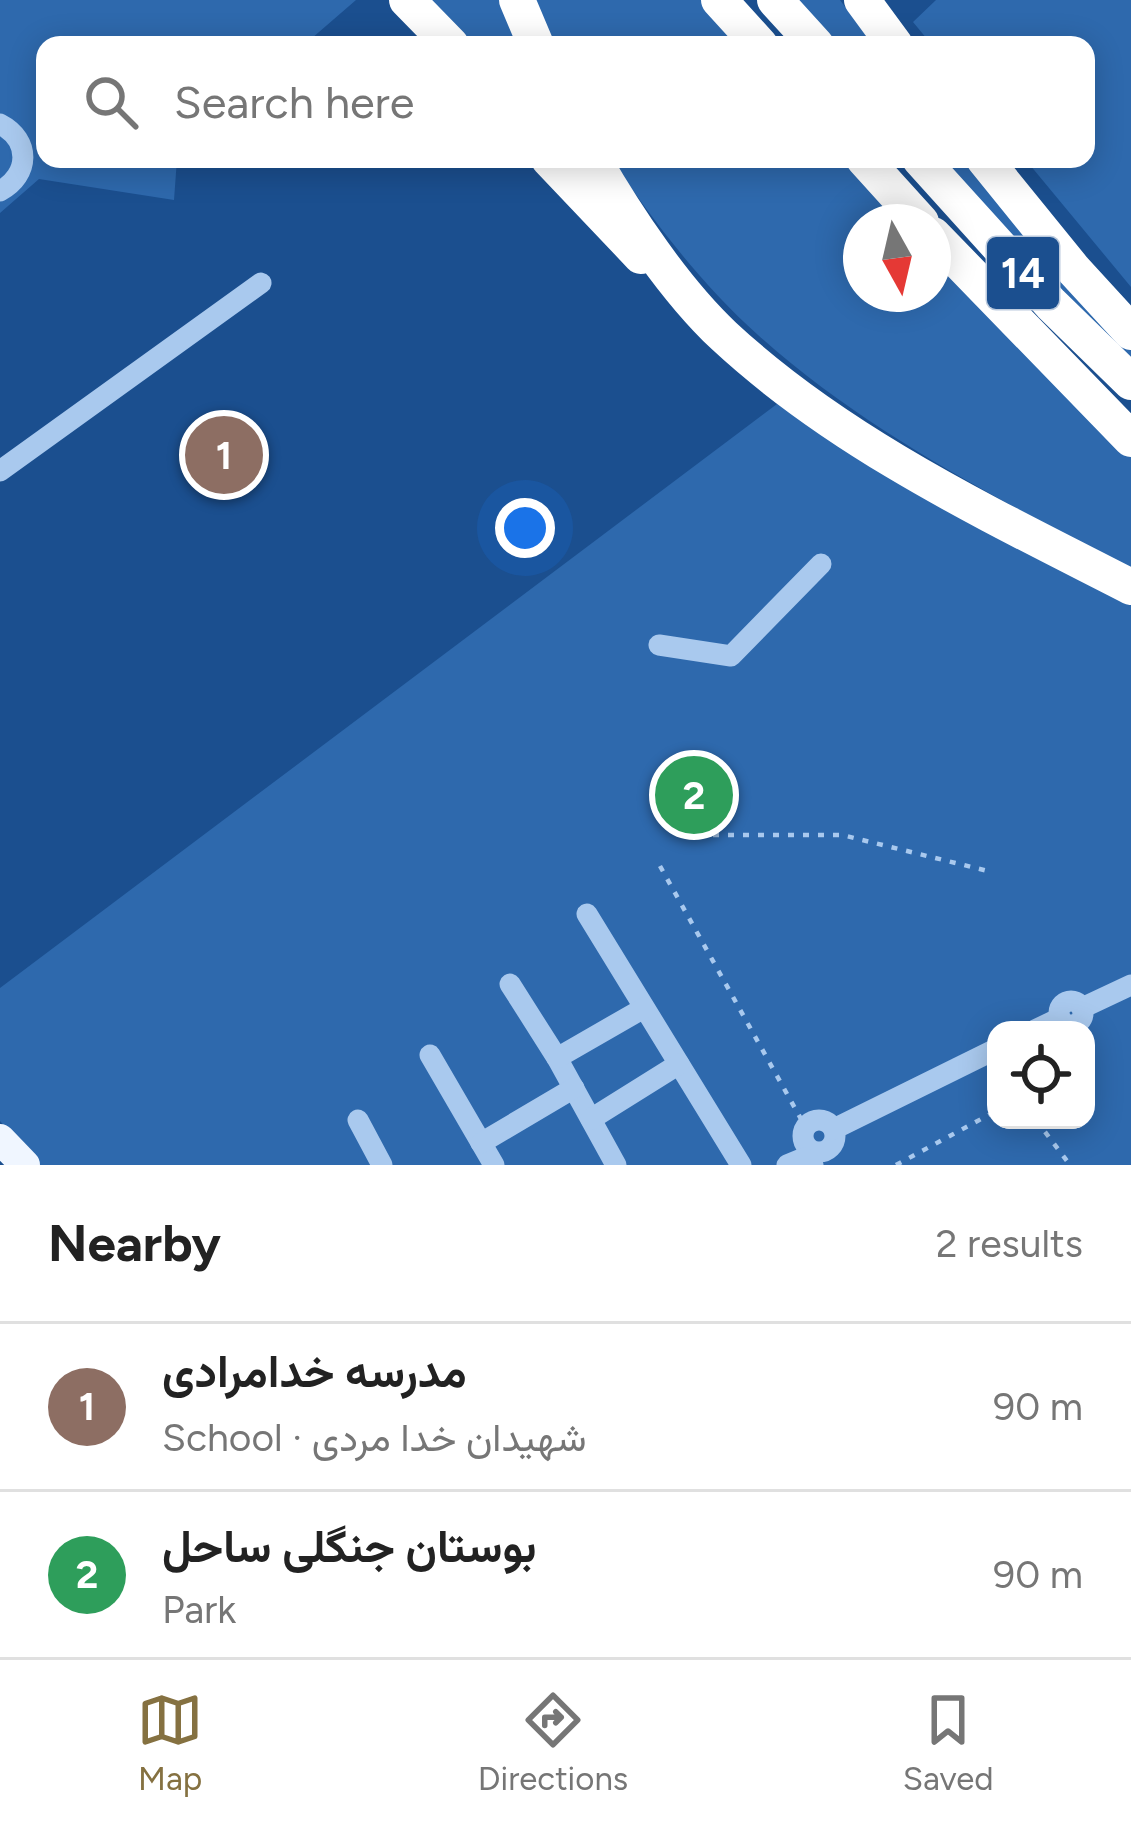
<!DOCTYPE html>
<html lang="en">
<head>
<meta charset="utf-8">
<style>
	:root { --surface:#fff; --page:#f2f2f2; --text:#222; --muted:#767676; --line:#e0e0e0; --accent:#857141 }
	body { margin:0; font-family:Figtree,Vazirmatn,sans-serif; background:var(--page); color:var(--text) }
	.controls { position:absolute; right:36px; bottom:36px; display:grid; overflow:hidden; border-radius:24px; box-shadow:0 6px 30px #0003 }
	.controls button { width:108px; height:108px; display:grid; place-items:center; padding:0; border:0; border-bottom:3px solid var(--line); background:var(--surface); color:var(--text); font:60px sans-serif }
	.compass { position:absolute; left:843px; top:204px; width:108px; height:108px; border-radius:50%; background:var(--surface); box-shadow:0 6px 30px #0003; rotate:172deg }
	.you { position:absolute; left:525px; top:528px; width:42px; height:42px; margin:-30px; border:9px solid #fff; border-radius:50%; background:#1a73e8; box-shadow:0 0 0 18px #1a73e833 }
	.badge { display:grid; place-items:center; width:78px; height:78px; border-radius:50%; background:var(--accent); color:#fff; font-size:39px; font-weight:700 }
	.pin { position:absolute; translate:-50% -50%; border:6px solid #fff; box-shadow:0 3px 12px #0006 }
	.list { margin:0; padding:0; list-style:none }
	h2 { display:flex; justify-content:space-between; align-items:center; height:156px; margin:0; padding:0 48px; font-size:51px }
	h2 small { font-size:39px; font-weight:400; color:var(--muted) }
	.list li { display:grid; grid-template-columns:78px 1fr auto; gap:36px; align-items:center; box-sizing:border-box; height:168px; padding:0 48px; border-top:3px solid var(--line) }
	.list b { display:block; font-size:45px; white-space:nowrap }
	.list p { margin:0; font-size:39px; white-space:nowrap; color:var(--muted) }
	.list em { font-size:39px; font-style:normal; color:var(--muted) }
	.icon { flex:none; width:66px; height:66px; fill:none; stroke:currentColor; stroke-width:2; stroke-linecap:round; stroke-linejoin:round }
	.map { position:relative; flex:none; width:1131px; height:1165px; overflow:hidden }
	.search { position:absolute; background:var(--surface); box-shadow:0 6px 30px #0003; left:36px; right:36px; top:36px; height:132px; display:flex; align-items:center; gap:30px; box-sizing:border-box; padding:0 42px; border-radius:24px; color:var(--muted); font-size:45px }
	.sheet { height:492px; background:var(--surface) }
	nav { display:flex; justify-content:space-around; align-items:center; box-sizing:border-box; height:168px; border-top:3px solid var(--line); background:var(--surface); font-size:33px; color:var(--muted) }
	nav a { display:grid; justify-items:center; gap:6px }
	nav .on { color:var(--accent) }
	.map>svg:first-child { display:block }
	.green { fill:#2e69ad; fill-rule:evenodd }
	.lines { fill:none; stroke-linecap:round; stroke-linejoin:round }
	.path { stroke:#a9c9ee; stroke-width:4.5; stroke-dasharray:6 9; stroke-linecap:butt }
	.minor { stroke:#a9c9ee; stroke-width:21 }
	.major { stroke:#f0f6ff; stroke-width:30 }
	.highway { stroke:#fff; stroke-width:36 }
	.labels { text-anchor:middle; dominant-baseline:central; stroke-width:9; stroke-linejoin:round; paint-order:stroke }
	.shield { fill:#1b4f8f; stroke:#bbcadd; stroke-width:3 }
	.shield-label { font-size:42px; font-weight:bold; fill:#fff }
</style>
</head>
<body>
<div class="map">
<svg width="1131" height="1165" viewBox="0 0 1131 1165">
	<rect width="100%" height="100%" fill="#1b4f8f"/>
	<!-- green -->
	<g class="green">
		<path d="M 0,0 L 356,0 L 304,45 L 45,45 L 45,159 L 177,159 L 174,200 L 39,179 L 0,213 Z"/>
		<path d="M 423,0 L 501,0 L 519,45 L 463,45 Z"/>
		<path d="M 531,0 L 702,0 L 743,45 L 550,45 Z"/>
		<path d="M 793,0 L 840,0 L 873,45 L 834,45 Z"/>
		<path d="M 936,0 L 1131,0 L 1131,287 L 1025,159 L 1086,159 L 1086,45 L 932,45 L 913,22 Z"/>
		<path d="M 611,159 L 847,159 L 905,222 L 861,222 L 861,294 L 933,294 L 933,251 L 1131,456 L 1131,569 C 1001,500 868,434 758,335 C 701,284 654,222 611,159 Z"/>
		<path d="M 937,159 L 961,159 L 1131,350 L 1131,363 Z"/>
		<path d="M 777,404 L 877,469 L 1131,601 L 1131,1165 L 38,1165 L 0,1121 L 0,988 ZM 996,1030 L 1086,1030 L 1086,1120 L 996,1120 Z"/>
	</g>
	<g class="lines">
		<!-- path -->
		<g class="path">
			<path d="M 683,835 L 842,835 L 992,872"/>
			<path d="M 660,866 L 806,1128"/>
			<path d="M 1036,1120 L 1070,1165"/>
			<path d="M 896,1165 L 996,1111"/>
		</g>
		<!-- minor -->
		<g class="minor">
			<path d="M 0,124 C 31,140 30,175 0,191"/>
			<path d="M 0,471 L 261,283"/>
			<path d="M 659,645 L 731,656 L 821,564"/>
			<path d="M 587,914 L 741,1165"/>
			<path d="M 510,984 L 557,1058 L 616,1165"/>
			<circle cx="1071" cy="1013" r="12"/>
			<path d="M 1082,1008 L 1131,985"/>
			<path d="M 1035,1030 L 1060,1018"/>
			<path d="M 430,1055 L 494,1165"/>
			<path d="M 557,1058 L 644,1008"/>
			<path d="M 591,1119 L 679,1064"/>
			<path d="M 358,1120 L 382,1165"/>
			<circle cx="819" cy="1136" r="16"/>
			<path d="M 834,1129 L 996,1049"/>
			<path d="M 481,1143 L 574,1088"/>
			<path d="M 787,1165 L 804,1158 L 813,1165"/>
		</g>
		<!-- major -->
		<path class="major" d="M 0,1139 L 25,1165"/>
		<!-- highway -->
		<g class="highway">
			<path d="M 407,0 L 451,45"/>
			<path d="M 517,0 L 536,45"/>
			<path d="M 719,0 L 760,45"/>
			<path d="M 775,0 L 816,45"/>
			<path d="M 862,0 L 895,45"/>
			<path d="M 549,159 L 641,256"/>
			<path d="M 593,159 C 627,218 675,290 724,336 C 840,444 991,515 1131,587"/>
			<path d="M 864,159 L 921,222"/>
			<path d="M 920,159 L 1051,304 L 1131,382"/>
			<path d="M 984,159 L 1074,270 L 1131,332"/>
			<path d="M 933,235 L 1131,439"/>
		</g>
	</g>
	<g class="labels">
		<!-- shield labels -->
		<rect class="shield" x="987" y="237" width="72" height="72" rx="9"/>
		<g class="shield-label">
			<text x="1023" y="273">14</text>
		</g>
	</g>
</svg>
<div class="controls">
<button><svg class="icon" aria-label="locate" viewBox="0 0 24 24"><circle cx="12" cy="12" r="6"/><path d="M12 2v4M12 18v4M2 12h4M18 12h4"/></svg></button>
</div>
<svg class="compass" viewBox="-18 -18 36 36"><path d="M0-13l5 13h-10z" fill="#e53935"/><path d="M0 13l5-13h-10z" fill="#767676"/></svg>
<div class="you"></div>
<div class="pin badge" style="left:224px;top:455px;background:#8d6e63">1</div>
<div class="pin badge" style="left:694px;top:795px;background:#2e9e5b">2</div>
<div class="search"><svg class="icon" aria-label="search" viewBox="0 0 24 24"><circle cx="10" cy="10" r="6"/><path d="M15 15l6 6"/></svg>Search here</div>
</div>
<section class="sheet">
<h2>Nearby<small>2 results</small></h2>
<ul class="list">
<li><span class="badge" style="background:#8d6e63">1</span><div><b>مدرسه خدامرادی</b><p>School · شهیدان خدا مردی</p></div><em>90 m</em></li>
<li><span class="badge" style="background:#2e9e5b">2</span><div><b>بوستان جنگلی ساحل</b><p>Park</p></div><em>90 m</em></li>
</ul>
</section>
<nav>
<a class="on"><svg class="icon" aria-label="map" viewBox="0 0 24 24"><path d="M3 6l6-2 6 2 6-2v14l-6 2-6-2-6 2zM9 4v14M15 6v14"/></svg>Map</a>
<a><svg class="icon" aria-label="directions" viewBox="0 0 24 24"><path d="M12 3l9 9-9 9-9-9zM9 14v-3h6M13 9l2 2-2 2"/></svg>Directions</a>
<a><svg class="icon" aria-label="saved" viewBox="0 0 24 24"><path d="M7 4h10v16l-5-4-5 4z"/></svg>Saved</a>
</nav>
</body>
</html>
